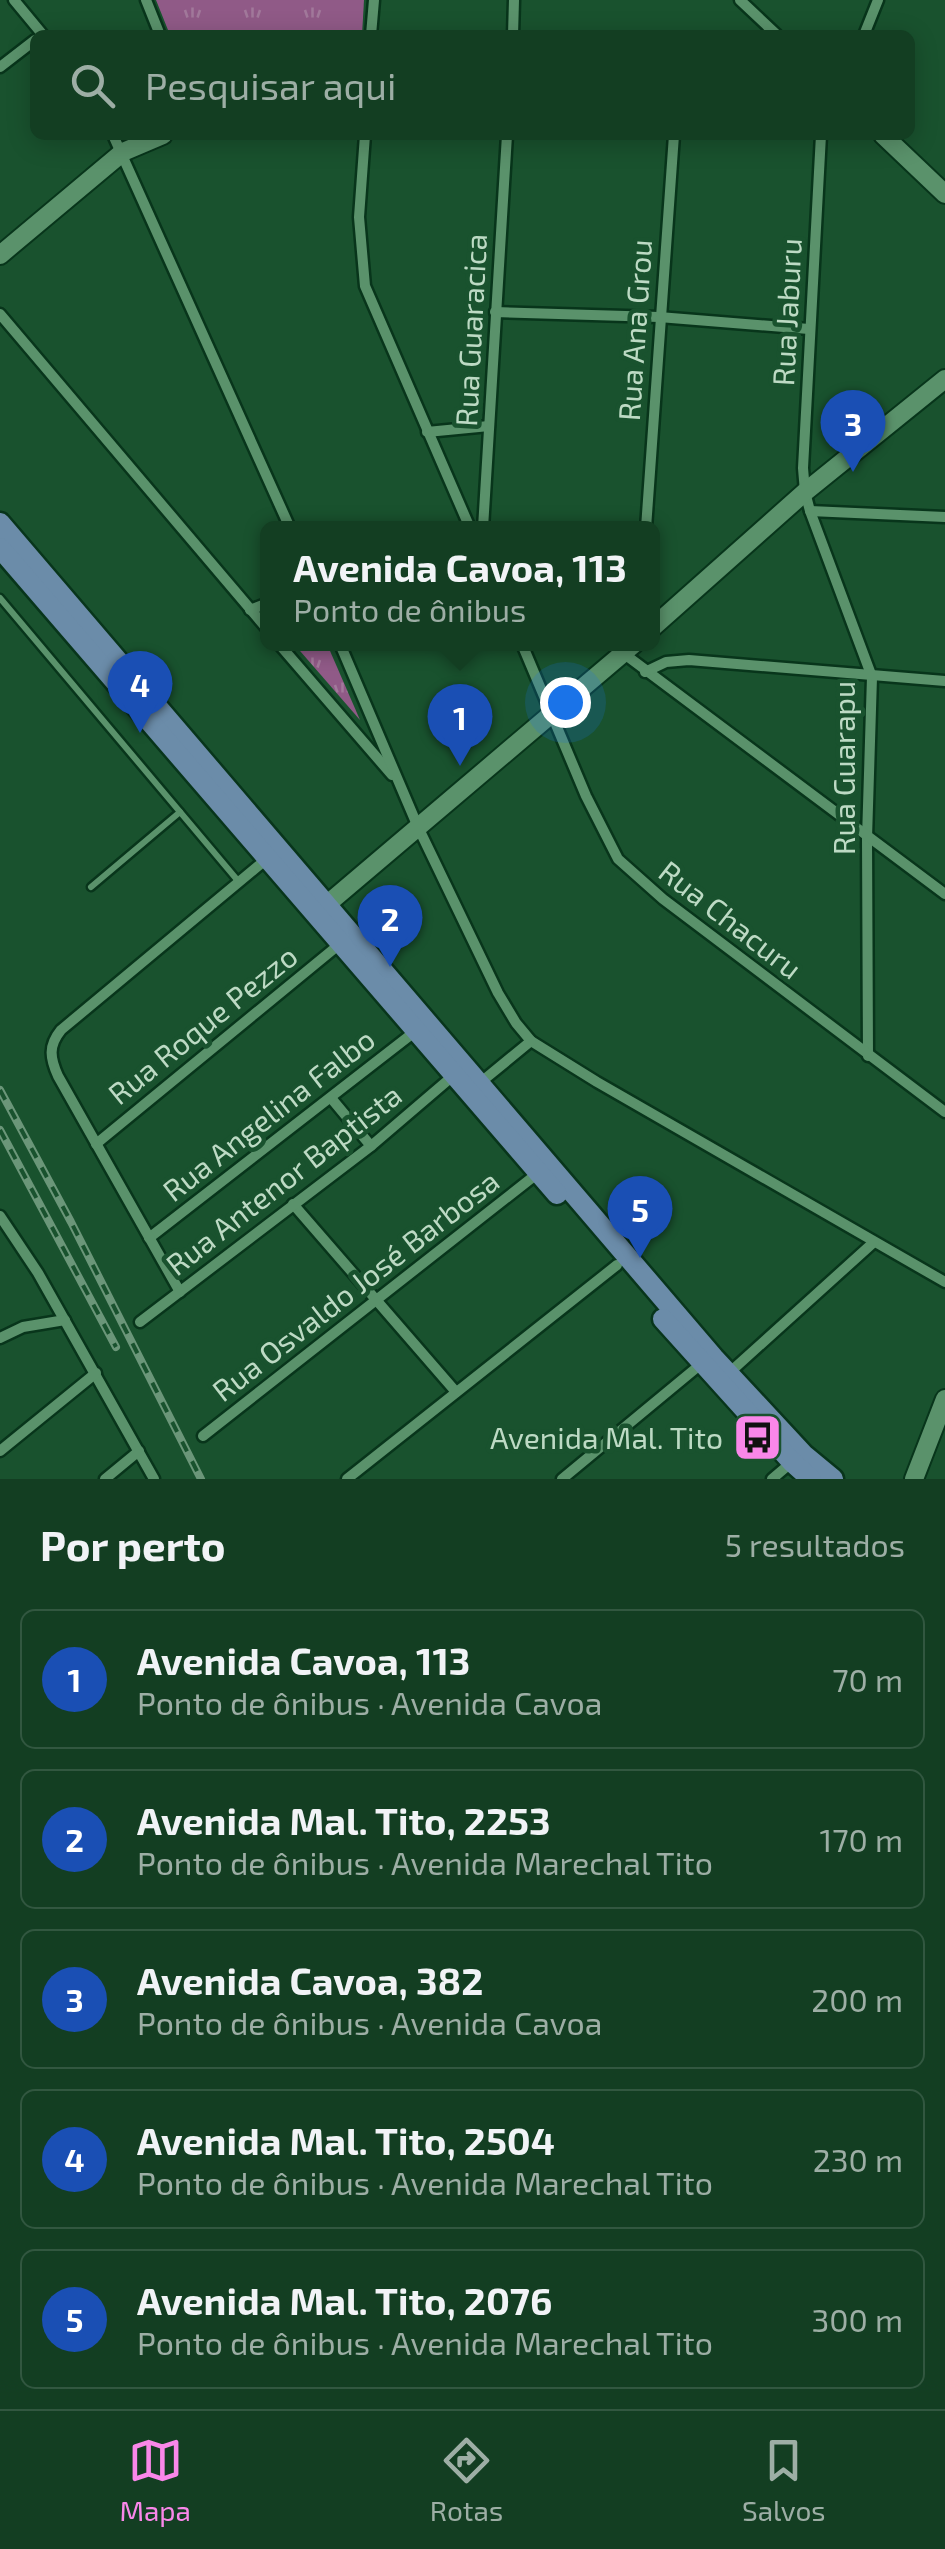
<!DOCTYPE html>
<html lang="pt">
<head>
<meta charset="utf-8">
<style>
	:root { --surface:#133e22; --page:#1c452a; --text:#f1f3f6; --muted:#9daea5; --line:#325740; --accent:#f987e9 }
	body { margin:0; font-family:"Exo 2",sans-serif; background:var(--page); color:var(--text) }
	.you { position:absolute; left:565px; top:702px; width:35px; height:35px; margin:-25px; border:8px solid #fff; border-radius:50%; background:#1a73e8; box-shadow:0 0 0 15px #1a73e833 }
	.badge { display:grid; place-items:center; width:65px; height:65px; border-radius:50%; background:var(--accent); color:#fff; font-size:32px; font-weight:700 }
	.pin { position:absolute; translate:-50% -82px; filter:drop-shadow(0 2px 5px #0008) }
	.pin::after { content:''; position:absolute; top:52px; width:35px; height:30px; background:inherit; clip-path:polygon(0 0,100% 0,50% 100%) }
	.popup { position:absolute; left:260px; top:521px; width:400px; height:130px; box-sizing:border-box; display:grid; place-content:center; border-radius:15px; background:var(--surface); filter:drop-shadow(0 2px 8px #0005); font-size:32px; white-space:nowrap; color:var(--muted) }
	.popup b { font-size:38px; color:var(--text) }
	.popup::after { content:''; position:absolute; left:50%; top:100%; margin-left:-20px; border:20px solid transparent; border-top-color:var(--surface) }
	.list { margin:0; padding:0; list-style:none }
	h2 { display:flex; justify-content:space-between; align-items:center; height:130px; margin:0; padding:0 40px; font-size:42px }
	h2 small { font-size:32px; font-weight:400; color:var(--muted) }
	.list li { display:grid; grid-template-columns:65px 1fr auto; gap:30px; align-items:center; box-sizing:border-box; height:140px; margin:0 20px 20px; padding:0 20px; border:2px solid var(--line); border-radius:15px }
	.list b { display:block; font-size:38px; white-space:nowrap }
	.list p { margin:0; font-size:32px; white-space:nowrap; color:var(--muted) }
	.list em { font-size:32px; font-style:normal; color:var(--muted) }
	.icon { flex:none; width:55px; height:55px; fill:none; stroke:currentColor; stroke-width:2; stroke-linecap:round; stroke-linejoin:round }
	.map { position:relative; flex:none; width:945px; height:1479px; overflow:hidden }
	.search { position:absolute; background:var(--surface); box-shadow:0 5px 25px #0003; left:30px; right:30px; top:30px; height:110px; display:flex; align-items:center; gap:25px; box-sizing:border-box; padding:0 35px; border-radius:15px; color:var(--muted); font-size:38px }
	.sheet { height:930px; background:var(--surface) }
	nav { display:flex; justify-content:space-around; align-items:center; box-sizing:border-box; height:140px; border-top:2px solid var(--line); background:var(--surface); font-size:28px; color:var(--muted) }
	nav a { display:grid; justify-items:center; gap:5px }
	nav .on { color:var(--accent) }
	.map>svg:first-child { display:block }
	.park { fill:url(#park-tufts) }
	.lines { fill:none; stroke-linecap:round; stroke-linejoin:round }
	.service-casing { stroke:#08351b; stroke-width:11 }
	.minor-casing { stroke:#08351b; stroke-width:15 }
	.tertiary-casing { stroke:#08351b; stroke-width:22 }
	.primary-casing { stroke:#08351b; stroke-width:25 }
	.service { stroke:#5a926b; stroke-width:6 }
	.minor { stroke:#5a926b; stroke-width:10 }
	.tertiary { stroke:#5a926b; stroke-width:18 }
	.primary { stroke:#6b8ca9; stroke-width:20 }
	.rail-casing { stroke:#6b9679; stroke-width:8 }
	.rail { stroke:#19522e; stroke-width:4; stroke-dasharray:11; stroke-linecap:butt }
	.labels { text-anchor:middle; dominant-baseline:central; stroke-width:9; stroke-linejoin:round; paint-order:stroke }
	.street-label { font-size:30px; fill:#bddac4; stroke:#19522e }
	.poi-label { font-size:30px; fill:#bddac4; stroke:#19522e; text-anchor:end }
</style>
</head>
<body>
<div class="map">
<svg width="945" height="1479" viewBox="0 0 945 1479">
	<defs>
		<pattern id="park-tufts" width="24" height="20" patternUnits="userSpaceOnUse" patternTransform="scale(2.5)"><rect width="24" height="20" fill="#905a87"/><path d="M3 7l-1-3M5 7V3M7 7l1-3M15 17l-1-3M17 17v-4M19 17l1-3" fill="none" stroke="#a2799b"/></pattern>
	</defs>
	<rect width="100%" height="100%" fill="#19522e"/>
	<!-- park -->
	<g class="park">
		<path d="M 156,0 L 364,0 L 362,35 L 170,35 Z"/>
		<path d="M 294,644 L 327,644 L 360,720 Z"/>
	</g>
	<g class="lines">
		<defs>
			<g id="service">
				<path d="M 0,598 L 239,882"/>
				<path d="M 91,887 L 180,812"/>
			</g>
			<g id="minor">
				<path d="M 14,0 L 43,35"/>
				<path d="M 146,0 L 160,35"/>
				<path d="M 740,0 L 777,35"/>
				<path d="M 371,35 L 374,0"/>
				<path d="M 513,35 L 514,0"/>
				<path d="M 864,35 L 878,0"/>
				<path d="M 0,67 L 35,40"/>
				<path d="M 113,135 L 290,528"/>
				<path d="M 365,135 L 359,217 L 365,286 L 470,528"/>
				<path d="M 821,135 L 803,468 L 805,492 L 810,511 L 872,677 L 867,838 L 868,1056"/>
				<path d="M 495,312 L 659,317 L 809,329"/>
				<path d="M 0,314 L 268,630"/>
				<path d="M 427,432 L 489,426"/>
				<path d="M 810,511 L 945,517"/>
				<path d="M 483,528 L 507,135"/>
				<path d="M 646,528 L 674,135"/>
				<path d="M 250,610 L 268,603"/>
				<path d="M 279,644 L 392,775"/>
				<path d="M 340,644 L 418,827 L 498,993 L 516,1023 L 531,1041 L 597,1082 L 945,1282"/>
				<path d="M 522,644 L 586,796 L 618,859 L 663,899 L 945,1112"/>
				<path d="M 623,653 L 945,894"/>
				<path d="M 645,672 L 666,662 L 689,660 L 945,681"/>
				<path d="M 481,1082 L 531,1041"/>
				<path d="M 331,1098 L 371,1146"/>
				<path d="M 96,1144 L 341,943"/>
				<path d="M 293,1204 L 456,1392"/>
				<path d="M 0,1216 L 38,1273 L 154,1479"/>
				<path d="M 149,1238 L 417,1030"/>
				<path d="M 180,1292 L 58,1076 C 50,1058 48,1046 61,1030 L 269,857"/>
				<path d="M 140,1322 L 371,1146 L 454,1075"/>
				<path d="M 0,1338 L 23,1327 L 65,1320"/>
				<path d="M 729,1373 L 874,1242"/>
				<path d="M 203,1436 L 538,1173"/>
				<path d="M 0,1451 L 96,1373"/>
				<path d="M 105,1479 L 139,1451"/>
				<path d="M 347,1479 L 617,1265"/>
				<path d="M 562,1479 L 701,1364"/>
				<path d="M 772,1479 L 792,1462"/>
			</g>
			<g id="tertiary">
				<path d="M 883,135 L 945,194"/>
				<path d="M 0,255 L 123,152 L 163,135"/>
				<path d="M 652,628 L 805,492 L 945,379"/>
				<path d="M 318,912 L 634,644"/>
				<path d="M 914,1479 L 945,1399"/>
			</g>
			<g id="primary">
				<path d="M 0,523 L 714,1358 L 804,1455 L 833,1479"/>
				<path d="M 0,548 L 557,1194"/>
				<path d="M 663,1319 L 792,1462 L 811,1479"/>
			</g>
		</defs>
		<!-- service casing -->
		<use href="#service" class="service-casing"/>
		<!-- minor casing -->
		<use href="#minor" class="minor-casing"/>
		<!-- tertiary casing -->
		<use href="#tertiary" class="tertiary-casing"/>
		<!-- primary casing -->
		<use href="#primary" class="primary-casing"/>
		<!-- service -->
		<use href="#service" class="service"/>
		<!-- minor -->
		<use href="#minor" class="minor"/>
		<!-- tertiary -->
		<use href="#tertiary" class="tertiary"/>
		<!-- primary -->
		<use href="#primary" class="primary"/>
		<defs>
			<g id="rail">
				<path d="M 0,1090 L 71,1222 L 201,1479"/>
				<path d="M 0,1130 L 116,1347"/>
			</g>
		</defs>
		<!-- rail casing -->
		<use href="#rail" class="rail-casing"/>
		<!-- rail -->
		<use href="#rail" class="rail"/>
	</g>
	<!-- icons -->
	<defs>
		<symbol id="bus-square" viewBox="-11 -11 22 22"><rect x="-9" y="-9" width="18" height="18" rx="4" fill="#f987e9" stroke="#19522e"/><path d="M-5-6H5V4H4V6H2V4H-2V6H-4V4H-5ZM-3.5-4V0h7V-4ZM-3.5 1.2v1.5H-2V1.2ZM2 1.2v1.5H3.5V1.2Z" fill="#111"/></symbol>
	</defs>
	<g fill-rule="evenodd">
		<use href="#bus-square" x="730" y="1410" width="55" height="55"/>
	</g>
	<g class="labels">
		<!-- street labels -->
		<g class="street-label">
			<text transform="translate(786 312) rotate(-87)">Rua Jaburu</text>
			<text transform="translate(470 330) rotate(-87)">Rua Guaracica</text>
			<text transform="translate(634 330) rotate(-86)">Rua Ana Grou</text>
			<text transform="translate(843 768) rotate(-90)">Rua Guarapu</text>
			<text transform="translate(731 919) rotate(38)">Rua Chacuru</text>
			<text transform="translate(202 1024) rotate(-39)">Rua Roque Pezzo</text>
			<text transform="translate(268 1114) rotate(-38)">Rua Angelina Falbo</text>
			<text transform="translate(283 1179) rotate(-38)">Rua Antenor Baptista</text>
			<text transform="translate(355 1285) rotate(-38)">Rua Osvaldo José Barbosa</text>
		</g>
		<!-- poi labels -->
		<g class="poi-label">
			<text x="723" y="1437">Avenida Mal. Tito</text>
		</g>
	</g>
</svg>
<div class="you"></div>
<div class="pin badge" style="left:460px;top:766px;background:#1a4fb4">1</div>
<div class="popup"><b>Avenida Cavoa, 113</b>Ponto de ônibus</div>
<div class="pin badge" style="left:390px;top:967px;background:#1a4fb4">2</div>
<div class="pin badge" style="left:853px;top:472px;background:#1a4fb4">3</div>
<div class="pin badge" style="left:140px;top:733px;background:#1a4fb4">4</div>
<div class="pin badge" style="left:640px;top:1258px;background:#1a4fb4">5</div>
<div class="search"><svg class="icon" aria-label="search" viewBox="0 0 24 24"><circle cx="10" cy="10" r="6"/><path d="M15 15l6 6"/></svg>Pesquisar aqui</div>
</div>
<section class="sheet">
<h2>Por perto<small>5 resultados</small></h2>
<ul class="list">
<li><span class="badge" style="background:#1a4fb4">1</span><div><b>Avenida Cavoa, 113</b><p>Ponto de ônibus · Avenida Cavoa</p></div><em>70 m</em></li>
<li><span class="badge" style="background:#1a4fb4">2</span><div><b>Avenida Mal. Tito, 2253</b><p>Ponto de ônibus · Avenida Marechal Tito</p></div><em>170 m</em></li>
<li><span class="badge" style="background:#1a4fb4">3</span><div><b>Avenida Cavoa, 382</b><p>Ponto de ônibus · Avenida Cavoa</p></div><em>200 m</em></li>
<li><span class="badge" style="background:#1a4fb4">4</span><div><b>Avenida Mal. Tito, 2504</b><p>Ponto de ônibus · Avenida Marechal Tito</p></div><em>230 m</em></li>
<li><span class="badge" style="background:#1a4fb4">5</span><div><b>Avenida Mal. Tito, 2076</b><p>Ponto de ônibus · Avenida Marechal Tito</p></div><em>300 m</em></li>
</ul>
</section>
<nav>
<a class="on"><svg class="icon" aria-label="map" viewBox="0 0 24 24"><path d="M3 6l6-2 6 2 6-2v14l-6 2-6-2-6 2zM9 4v14M15 6v14"/></svg>Mapa</a>
<a><svg class="icon" aria-label="directions" viewBox="0 0 24 24"><path d="M12 3l9 9-9 9-9-9zM9 14v-3h6M13 9l2 2-2 2"/></svg>Rotas</a>
<a><svg class="icon" aria-label="saved" viewBox="0 0 24 24"><path d="M7 4h10v16l-5-4-5 4z"/></svg>Salvos</a>
</nav>
</body>
</html>
